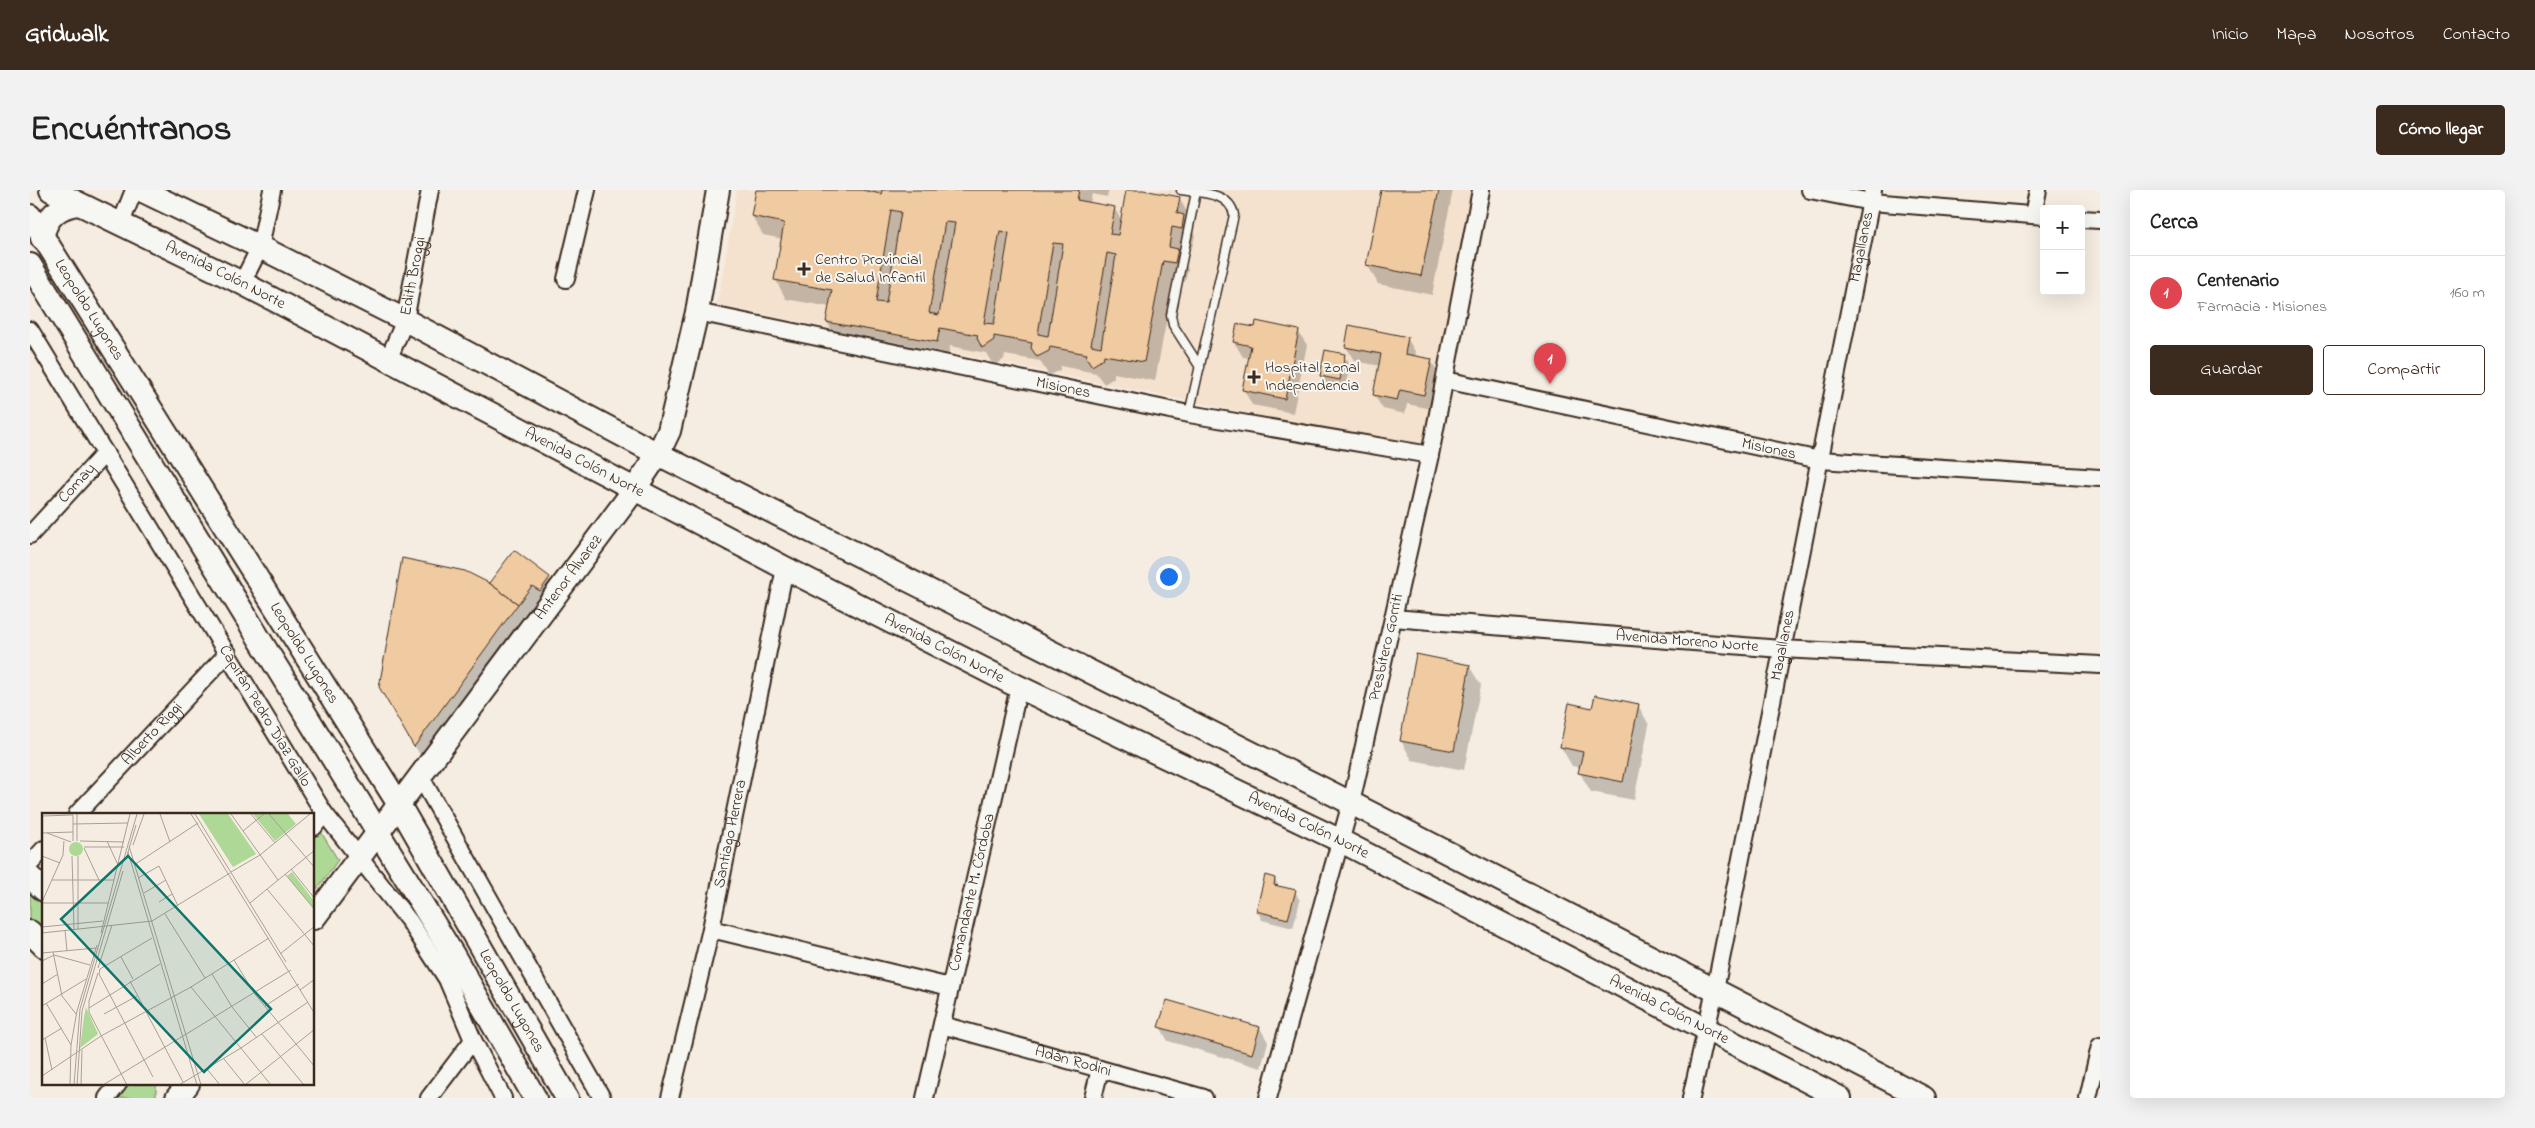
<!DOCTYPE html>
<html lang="es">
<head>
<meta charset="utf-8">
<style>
	:root { --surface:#fff; --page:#f2f2f2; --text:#222; --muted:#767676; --line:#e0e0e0; --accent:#3b2a1e }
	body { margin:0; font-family:"Indie Flower",sans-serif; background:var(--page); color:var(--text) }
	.controls { position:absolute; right:15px; top:15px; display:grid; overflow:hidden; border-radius:5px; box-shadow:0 5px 20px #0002 }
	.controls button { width:45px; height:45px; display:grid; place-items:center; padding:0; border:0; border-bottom:1px solid var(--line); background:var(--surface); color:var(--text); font:25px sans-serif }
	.you { position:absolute; left:1138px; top:386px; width:18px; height:18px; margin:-12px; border:4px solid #fff; border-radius:50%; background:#1a73e8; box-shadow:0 0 0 8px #1a73e833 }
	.badge { display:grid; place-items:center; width:32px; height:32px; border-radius:50%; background:var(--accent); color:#fff; font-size:16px; font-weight:700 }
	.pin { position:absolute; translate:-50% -41px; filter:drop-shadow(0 1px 2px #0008) }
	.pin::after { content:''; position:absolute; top:26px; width:18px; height:15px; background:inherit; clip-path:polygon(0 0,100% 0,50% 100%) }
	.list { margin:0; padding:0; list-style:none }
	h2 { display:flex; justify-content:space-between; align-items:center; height:65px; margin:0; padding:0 20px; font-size:21px }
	h2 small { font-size:16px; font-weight:400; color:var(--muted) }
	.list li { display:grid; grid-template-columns:32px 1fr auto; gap:15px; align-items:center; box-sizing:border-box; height:75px; padding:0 20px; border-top:1px solid var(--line) }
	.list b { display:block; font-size:19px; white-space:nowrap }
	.list p { margin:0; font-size:16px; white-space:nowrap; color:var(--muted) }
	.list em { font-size:16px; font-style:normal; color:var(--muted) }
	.actions { display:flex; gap:10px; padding:15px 20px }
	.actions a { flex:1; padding:11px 0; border:1px solid var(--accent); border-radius:5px; text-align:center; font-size:18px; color:var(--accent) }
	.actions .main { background:var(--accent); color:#fff }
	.map { position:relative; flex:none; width:2070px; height:908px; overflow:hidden; border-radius:5px }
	header { display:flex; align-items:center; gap:30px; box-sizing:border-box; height:70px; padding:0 25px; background:var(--accent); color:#fff }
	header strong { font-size:24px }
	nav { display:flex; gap:28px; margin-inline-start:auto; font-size:18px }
	.intro { display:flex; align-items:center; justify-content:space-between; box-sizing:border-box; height:120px; padding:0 30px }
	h1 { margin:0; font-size:35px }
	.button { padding:12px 22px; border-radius:5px; background:var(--accent); color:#fff; font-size:18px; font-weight:700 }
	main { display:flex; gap:30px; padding:0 30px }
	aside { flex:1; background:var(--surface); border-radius:5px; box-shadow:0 5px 20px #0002 }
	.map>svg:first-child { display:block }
	.built { fill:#f4e2ce }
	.green { fill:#aed896; stroke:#74815a }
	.shadow { fill:#0003 }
	.building { fill:#f0caa0; stroke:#3b2a1e; fill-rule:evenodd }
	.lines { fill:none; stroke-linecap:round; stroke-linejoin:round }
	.lane-casing { stroke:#3b2a1e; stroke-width:11 }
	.street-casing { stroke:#3b2a1e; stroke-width:20 }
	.secondary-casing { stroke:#3b2a1e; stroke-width:26 }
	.lane { stroke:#f6f6f2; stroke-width:8 }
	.street { stroke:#f6f6f2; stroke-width:16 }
	.secondary { stroke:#f6f6f2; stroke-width:22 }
	.poi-dot { fill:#3b2a1e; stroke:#f6f6f2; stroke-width:2 }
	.labels { text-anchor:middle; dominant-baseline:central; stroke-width:4; stroke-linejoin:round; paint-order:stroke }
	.street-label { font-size:16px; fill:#3b2a1e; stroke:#f6f6f2 }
	.poi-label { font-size:16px; fill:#3b2a1e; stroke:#f6f6f2; text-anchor:start }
	.inset-road { fill:none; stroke:#ab9f94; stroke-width:1 }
	.view { fill:#0f766e; fill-opacity:0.15; stroke:#0f766e; stroke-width:2.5 }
	.inset-edge { fill:none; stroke:#3b2a1e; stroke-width:2.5 }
</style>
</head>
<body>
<header>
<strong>Gridwalk</strong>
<nav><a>Inicio</a><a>Mapa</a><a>Nosotros</a><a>Contacto</a></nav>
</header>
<div class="intro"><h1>Encuéntranos</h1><a class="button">Cómo llegar</a></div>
<main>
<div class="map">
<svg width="2070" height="908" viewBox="0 0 2070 908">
	<rect width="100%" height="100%" fill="#f5ede2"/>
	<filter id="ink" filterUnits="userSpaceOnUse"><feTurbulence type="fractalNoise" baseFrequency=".02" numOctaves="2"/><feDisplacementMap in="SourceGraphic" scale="10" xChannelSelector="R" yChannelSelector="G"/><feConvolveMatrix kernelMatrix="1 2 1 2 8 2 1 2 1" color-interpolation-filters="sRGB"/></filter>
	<g filter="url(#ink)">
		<!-- built -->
		<path class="built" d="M 707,0 L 1442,0 L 1394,259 L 687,115 Z"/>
		<!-- green -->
		<g class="green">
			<path d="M 288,637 L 308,670 L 284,703 L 284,643 Z"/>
			<path d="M 0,703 L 14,712 L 14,744 L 0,731 Z"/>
			<path d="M 94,894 L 126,894 L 126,908 L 83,908 Z"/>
		</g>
		<!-- shadow -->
		<g class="shadow">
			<path d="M 727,0 L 1079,0 L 1077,7 L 1062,4 L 1060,13 L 1084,18 L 1092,31 L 1097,0 L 1149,8 L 1160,27 L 1159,34 L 1165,45 L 1162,58 L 1153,56 L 1151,67 L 1158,79 L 1155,92 L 1144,90 L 1125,191 L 1084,183 L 1084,188 L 1074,194 L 1066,183 L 1030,176 L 1030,180 L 1019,186 L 1010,171 L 975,165 L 974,169 L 964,177 L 956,163 L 920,156 L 917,171 L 808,151 L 797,132 L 800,117 L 756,109 L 745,89 L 753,49 L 733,45 L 722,26 Z"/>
			<path d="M 1352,0 L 1423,0 L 1402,105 L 1348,94 L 1337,74 Z"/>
			<path d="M 1226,139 L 1268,141 L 1277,155 L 1263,223 L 1222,215 L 1214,200 L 1220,168 L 1213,167 L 1204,152 Z"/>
			<path d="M 1377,148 L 1386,163 L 1385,167 L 1401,170 L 1409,185 L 1402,219 L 1377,214 L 1375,224 L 1353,219 L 1344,205 L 1350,176 L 1325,171 L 1316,157 Z"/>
			<path d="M 1314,165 L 1320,175 L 1315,198 L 1297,195 L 1291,185 Z"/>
			<path d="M 519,388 L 527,403 L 396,575 L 350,497 L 460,395 Z"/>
			<path d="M 1439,476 L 1451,495 L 1434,580 L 1382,570 L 1371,551 Z"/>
			<path d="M 1608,515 L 1619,535 L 1604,610 L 1561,602 L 1550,583 L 1551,578 L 1542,576 L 1531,557 L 1563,520 Z"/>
			<path d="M 1245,689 L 1249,697 L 1265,701 L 1270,711 L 1263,738 L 1232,730 L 1227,721 Z"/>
			<path d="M 1130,837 L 1230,838 L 1238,852 L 1231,878 L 1138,851 Z"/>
		</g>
		<!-- building -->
		<g class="building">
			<path d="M 726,0 L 832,0 L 851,4 L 852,0 L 1049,0 L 1047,10 L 1085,17 L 1080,44 L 1088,45 L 1096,0 L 1113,0 L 1150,7 L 1147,23 L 1154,25 L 1152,39 L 1142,37 L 1139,57 L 1148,59 L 1145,73 L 1133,71 L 1114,172 L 1074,165 L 1073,169 L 1062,176 L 1056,167 L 1057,164 L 1020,157 L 1019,161 L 1007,167 L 1001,158 L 1002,153 L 964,146 L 964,150 L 952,158 L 947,148 L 948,145 L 910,138 L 907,152 L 796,132 L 802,100 L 744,90 L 754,33 L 721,26 ZM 861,20 L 871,22 L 856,113 L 846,112 ZM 915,32 L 925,33 L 909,125 L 899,123 ZM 970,41 L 979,43 L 964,134 L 954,133 ZM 1023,53 L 1033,54 L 1018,146 L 1008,144 ZM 1077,63 L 1086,65 L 1071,157 L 1061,155 Z"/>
			<path d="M 1351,0 L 1409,0 L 1391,86 L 1336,75 Z"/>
			<path d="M 1226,131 L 1269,140 L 1255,209 L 1212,200 L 1221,156 L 1203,152 L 1207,134 L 1225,137 Z"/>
			<path d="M 1319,135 L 1378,147 L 1375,164 L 1402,169 L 1394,205 L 1370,200 L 1367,210 L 1343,205 L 1351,164 L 1315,157 Z"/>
			<path d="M 1295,160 L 1315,164 L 1310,190 L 1290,186 Z"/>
			<path d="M 484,360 L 520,387 L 510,401 L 502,396 L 488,414 L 459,393 Z"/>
			<path d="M 372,368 L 435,381 L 459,393 L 488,414 L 384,557 L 349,497 Z"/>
			<path d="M 1386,464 L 1440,475 L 1424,561 L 1370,551 Z"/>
			<path d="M 1565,505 L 1609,514 L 1593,592 L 1548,583 L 1553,562 L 1530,557 L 1539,513 L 1562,518 Z"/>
			<path d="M 1235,685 L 1245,688 L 1244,695 L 1266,700 L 1258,729 L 1226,721 Z"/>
			<path d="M 1137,810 L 1230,837 L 1222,864 L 1128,837 Z"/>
		</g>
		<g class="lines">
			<defs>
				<g id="lane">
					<path d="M 1151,0 C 1171,3 1200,2 1204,25 L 1159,224"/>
					<path d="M 1166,2 L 1141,125 L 1143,135 L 1170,177"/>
				</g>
				<g id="street">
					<path d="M 1780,0 L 1841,12 L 2014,26"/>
					<path d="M 2003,25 L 2008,0"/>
					<path d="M 2051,29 L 2070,30"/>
					<path d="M 91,33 L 104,0"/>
					<path d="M 536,89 L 557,0"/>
					<path d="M 212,93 L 230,57 L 242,0"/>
					<path id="s1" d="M 667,122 L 1159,224 L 1400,265"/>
					<path id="s2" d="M 0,140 L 294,623 L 380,732 L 417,789 L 443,850 L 473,908"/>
					<path id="s3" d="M 358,170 L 375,130 L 400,0"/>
					<path id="s4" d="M 1415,190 L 1790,270 L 2070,288"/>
					<path id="s5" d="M 0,345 L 75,263"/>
					<path id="s6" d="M 1363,428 L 1751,459 L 2070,475"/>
					<path d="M 389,584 L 572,908"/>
					<path id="s7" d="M 47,624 L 198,463"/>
					<path d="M 284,637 L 294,623"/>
					<path d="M 0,674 L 14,659"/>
					<path d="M 681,739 L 920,797"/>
					<path id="s8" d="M 912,835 L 1174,908"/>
					<path d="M 77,908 L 88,894"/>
					<path d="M 399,908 L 443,850"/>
					<path id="s9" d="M 640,908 L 681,739 L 755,378"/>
					<path id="s10" d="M 895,908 L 989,497"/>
					<path d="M 1063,908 L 1070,879"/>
					<path id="s11" d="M 1238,908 L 1321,613 L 1400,265 L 1451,0"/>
					<path id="s12" d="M 1661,908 L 1685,800 L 1843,0"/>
					<path d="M 2058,908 L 2070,856"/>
				</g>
				<g id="secondary">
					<path id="s13" d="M 21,0 L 212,93 L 755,378 L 989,497 L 1309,650 L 1810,908"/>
					<path d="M 111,0 L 230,57 L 375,130 L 628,264 L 1321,613 L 1894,908"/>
					<path id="s14" d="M 0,26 L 368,613 L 537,908"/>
					<path d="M 12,48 C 16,27 28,16 49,14"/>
					<path d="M 0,75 L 422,763 L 505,908"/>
					<path d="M 0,687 L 14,700"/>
					<path id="s15" d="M 284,728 L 604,300 L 628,264 L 639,241 L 667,122 L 688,0"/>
					<path d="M 0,742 L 14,756"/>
					<path d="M 147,908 L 158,894"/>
				</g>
			</defs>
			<!-- lane casing -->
			<use href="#lane" class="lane-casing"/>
			<!-- street casing -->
			<use href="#street" class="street-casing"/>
			<!-- secondary casing -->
			<use href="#secondary" class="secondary-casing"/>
			<!-- lane -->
			<use href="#lane" class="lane"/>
			<!-- street -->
			<use href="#street" class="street"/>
			<!-- secondary -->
			<use href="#secondary" class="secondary"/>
		</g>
	</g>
	<!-- markers -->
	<g class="poi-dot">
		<path d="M771.5 71.5h5v5h5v5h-5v5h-5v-5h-5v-5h5z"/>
		<path d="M1221.5 179.5h5v5h5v5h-5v5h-5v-5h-5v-5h5z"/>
	</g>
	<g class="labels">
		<!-- street labels -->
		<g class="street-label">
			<text stroke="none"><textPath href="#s12" startOffset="868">Magallanes</textPath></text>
			<text stroke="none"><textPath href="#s13" startOffset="194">Avenida Colón Norte</textPath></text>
			<text stroke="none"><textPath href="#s3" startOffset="88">Edith Broggi</textPath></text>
			<text stroke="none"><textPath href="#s14" startOffset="111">Leopoldo Lugones</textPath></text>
			<text stroke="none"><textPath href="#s1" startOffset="374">Misiones</textPath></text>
			<text stroke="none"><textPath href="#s4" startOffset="331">Misiones</textPath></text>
			<text stroke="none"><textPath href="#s13" startOffset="599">Avenida Colón Norte</textPath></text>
			<text stroke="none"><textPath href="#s5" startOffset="70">Comay</textPath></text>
			<text stroke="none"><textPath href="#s15" startOffset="425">Antenor Álvarez</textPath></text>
			<text stroke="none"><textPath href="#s6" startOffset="295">Avenida Moreno Norte</textPath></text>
			<text stroke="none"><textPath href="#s12" startOffset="462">Magallanes</textPath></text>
			<text stroke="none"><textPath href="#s11" startOffset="466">Presbítero Gorriti</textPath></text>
			<text stroke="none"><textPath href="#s13" startOffset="1004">Avenida Colón Norte</textPath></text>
			<text stroke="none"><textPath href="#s14" startOffset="516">Leopoldo Lugones</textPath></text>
			<text stroke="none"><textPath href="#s2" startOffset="452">Capitán Pedro Díaz Gallo</textPath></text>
			<text stroke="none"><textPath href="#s7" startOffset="110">Alberto Riggi</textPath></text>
			<text stroke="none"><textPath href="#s13" startOffset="1409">Avenida Colón Norte</textPath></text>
			<text stroke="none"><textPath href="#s9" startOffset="271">Santiago Herrera</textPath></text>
			<text stroke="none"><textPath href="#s10" startOffset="211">Comandante M. Córdoba</textPath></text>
			<text stroke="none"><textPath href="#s14" startOffset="921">Leopoldo Lugones</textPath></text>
			<text stroke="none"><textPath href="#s13" startOffset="1814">Avenida Colón Norte</textPath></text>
			<text stroke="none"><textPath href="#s8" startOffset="136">Adán Rodini</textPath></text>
		</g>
		<!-- poi labels -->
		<g class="poi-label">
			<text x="785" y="70">Centro Provincial<tspan x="785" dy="18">de Salud Infantil</tspan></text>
			<text x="1235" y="178">Hospital Zonal<tspan x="1235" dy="18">Independencia</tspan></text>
		</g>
	</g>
	<!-- overview -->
	<g transform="translate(12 623)">
		<rect width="272" height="272" fill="#f5ede2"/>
		<path d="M 157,1 L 186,1 L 214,41 L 191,54 ZM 211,1 L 246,1 L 254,11 L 233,28 ZM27 36a7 7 0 1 1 14 0a7 7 0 1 1-14 0ZM 250,59 L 272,88 L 272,96 L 245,63 ZM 44,194 L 56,221 L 38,235 L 42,204 Z" fill="#aed896"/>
		<path class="inset-road" d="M 35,1 L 35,28M 118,1 L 128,29M 149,1 L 273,201M 153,1 L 244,149M 189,1 L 236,67M 209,1 L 233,30M 227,1 L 273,55M 0,3 L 31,2M 31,11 L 86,10M 201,18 L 222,1M 0,20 L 31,19M 5,20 L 29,29M 31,28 L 31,2M 38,28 L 82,29M 65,28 L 76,52M 91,32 L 102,1M 87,33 L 159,272M 42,34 L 82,34M 42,35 L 57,67M 86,39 L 155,272M 0,43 L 18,50M 30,43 L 32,116M 36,43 L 36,116M 84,46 L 94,12M 92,52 L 156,10M 249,56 L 273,86M 189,59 L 218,42 L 268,1M 243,61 L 273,97M 96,65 L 117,53 L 136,93M 10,67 L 72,67M 225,76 L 273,134M 102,80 L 124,67M 0,89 L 21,42 L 22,28M 117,89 L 130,81M 0,90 L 66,90M 208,90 L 273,37M 123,101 L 163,165M 0,114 L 61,108M 23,117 L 25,138M 0,120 L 110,108 L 188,60M 59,120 L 88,1M 11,139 L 20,183 L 34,201M 0,140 L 54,135M 238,141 L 273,113M 79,144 L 91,166M 192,147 L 212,180 L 273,254M 0,148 L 12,142 L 48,152M 56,155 L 70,112M 58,156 L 57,161 L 111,264M 58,156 L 110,125M 56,160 L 47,188 L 47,199 L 85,272M 170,161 L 190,194 L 215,225M 88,168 L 141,269M 0,171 L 16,161M 149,174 L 229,272M 258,177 L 273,166M 4,190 L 29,232M 0,193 L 44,166M 223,193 L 257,171M 47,195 L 118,151M 62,201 L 95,183M 220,221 L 262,272M 3,225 L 10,257M 0,227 L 20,215M 182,246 L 203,272M 165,256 L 178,272M 0,263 L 59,223 L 149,174 L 227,125M 28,272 L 29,232 L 35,198 L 55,132M 32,272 L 38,196 L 95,1M 35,272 L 40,198 L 81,58M 39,272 L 40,237M 61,272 L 249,157M 137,272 L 199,235 L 266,189M 203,272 L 273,216"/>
		<path class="view" d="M 86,43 L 229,196 L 162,259 L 19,106 Z"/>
		<rect width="272" height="272" class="inset-edge"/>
	</g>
</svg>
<div class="controls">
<button>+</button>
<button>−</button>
</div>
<div class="you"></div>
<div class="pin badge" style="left:1520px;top:194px;background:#e0444e">1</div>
</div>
<aside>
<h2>Cerca<small></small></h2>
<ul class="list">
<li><span class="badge" style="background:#e0444e">1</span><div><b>Centenario</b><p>Farmacia · Misiones</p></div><em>160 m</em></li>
</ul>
<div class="actions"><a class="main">Guardar</a><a>Compartir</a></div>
</aside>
</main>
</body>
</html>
